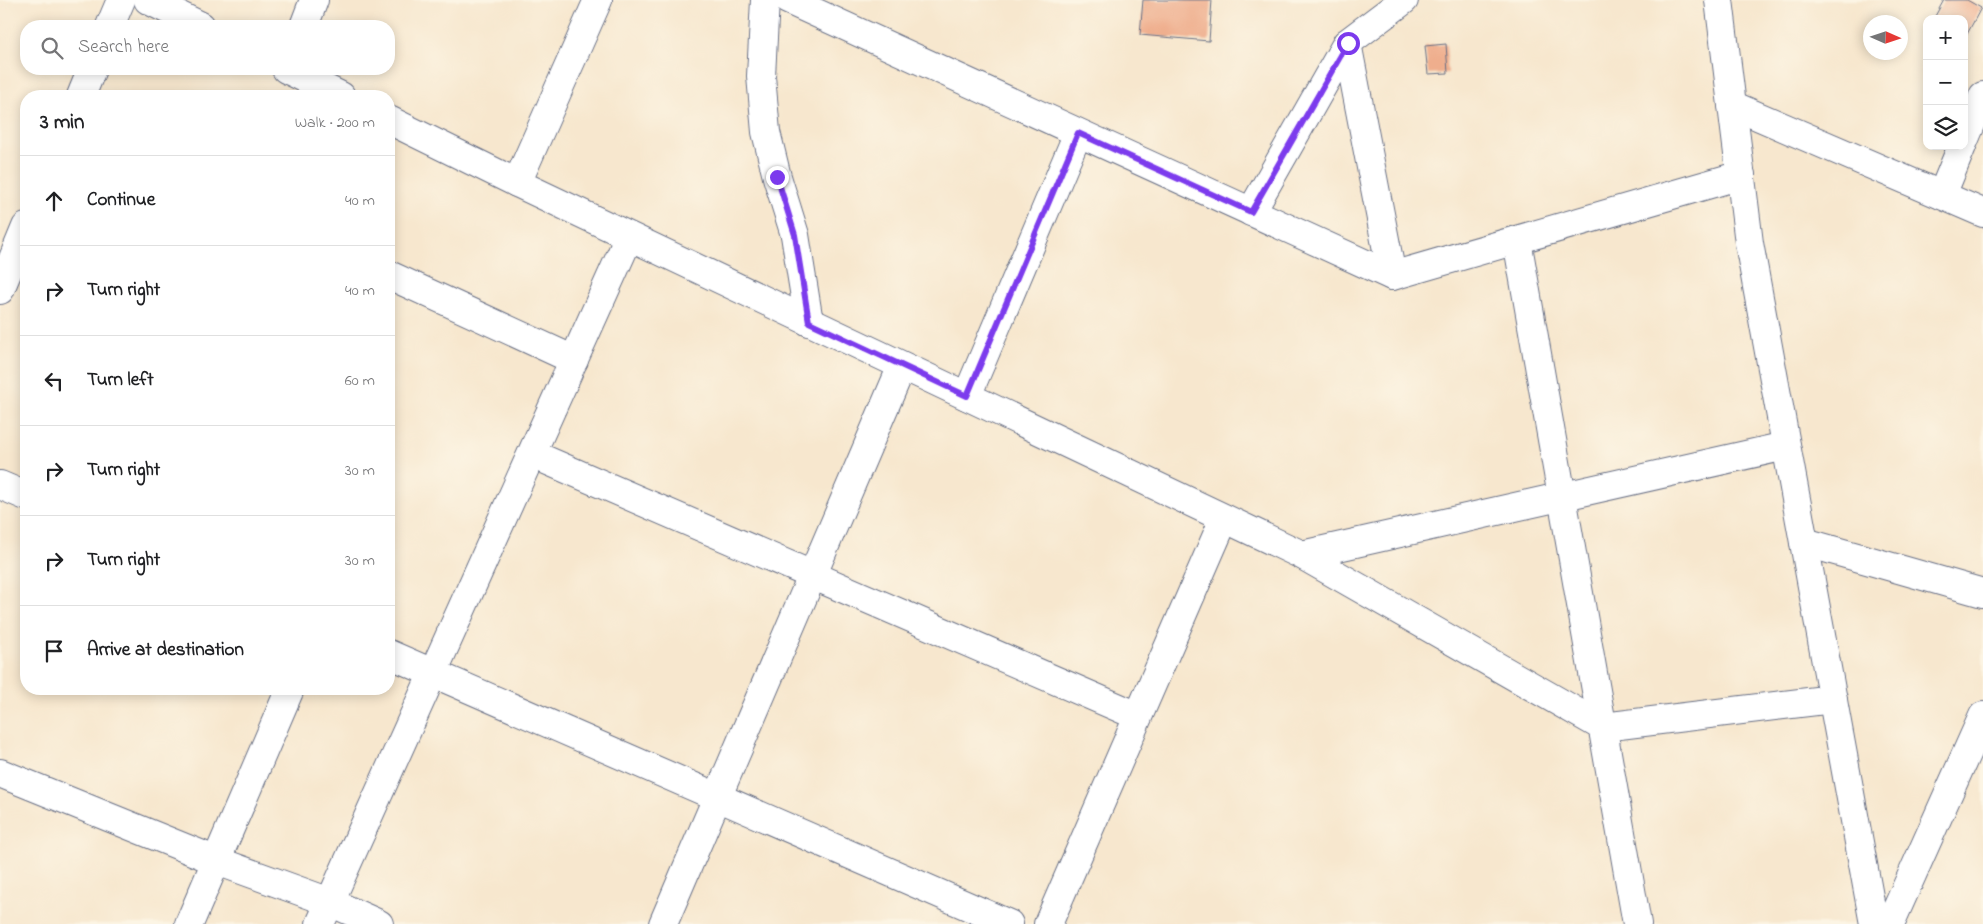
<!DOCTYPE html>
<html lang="en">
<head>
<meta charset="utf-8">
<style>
	:root { --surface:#fff; --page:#f2f2f2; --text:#202124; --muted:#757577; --line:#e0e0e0 }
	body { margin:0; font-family:"Indie Flower",sans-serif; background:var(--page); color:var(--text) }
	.controls { position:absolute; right:15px; top:15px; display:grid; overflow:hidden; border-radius:10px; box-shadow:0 2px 12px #0003 }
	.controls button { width:45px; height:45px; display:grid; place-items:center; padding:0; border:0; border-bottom:1px solid var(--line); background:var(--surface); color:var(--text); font:25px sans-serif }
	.compass { position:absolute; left:1863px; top:15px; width:45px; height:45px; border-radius:50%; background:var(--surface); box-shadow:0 2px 12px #0003; rotate:93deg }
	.stop { position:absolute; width:15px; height:15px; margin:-11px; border:4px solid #7c3aed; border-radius:50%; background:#fff }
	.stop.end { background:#7c3aed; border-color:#fff; box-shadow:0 1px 5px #0008 }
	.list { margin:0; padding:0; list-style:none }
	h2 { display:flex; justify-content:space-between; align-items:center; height:65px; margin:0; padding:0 20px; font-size:21px }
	h2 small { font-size:16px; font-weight:400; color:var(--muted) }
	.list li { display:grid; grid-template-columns:32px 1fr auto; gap:15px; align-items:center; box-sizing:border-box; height:90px; padding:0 20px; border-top:1px solid var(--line) }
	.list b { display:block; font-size:19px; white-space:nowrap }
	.list em { font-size:16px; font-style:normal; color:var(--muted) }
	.icon { flex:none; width:28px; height:28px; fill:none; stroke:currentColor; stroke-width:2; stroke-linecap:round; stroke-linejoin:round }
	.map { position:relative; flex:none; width:1983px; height:924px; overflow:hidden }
	.search { position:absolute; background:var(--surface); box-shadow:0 2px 12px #0003; left:20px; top:20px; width:375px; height:55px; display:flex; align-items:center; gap:12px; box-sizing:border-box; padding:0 18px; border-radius:20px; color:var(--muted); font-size:19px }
	.panel { position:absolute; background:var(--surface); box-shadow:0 2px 12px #0003; left:20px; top:90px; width:375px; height:605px; border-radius:20px }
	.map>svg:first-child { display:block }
	.building { fill:#efae8d }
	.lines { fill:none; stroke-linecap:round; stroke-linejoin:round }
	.minor-casing { stroke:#686f85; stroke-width:30 }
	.minor { stroke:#fff; stroke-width:28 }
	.route { stroke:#7c3aed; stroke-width:6 }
</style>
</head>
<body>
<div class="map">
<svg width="1983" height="924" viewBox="0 0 1983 924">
	<rect width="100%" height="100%" fill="#fcf5e5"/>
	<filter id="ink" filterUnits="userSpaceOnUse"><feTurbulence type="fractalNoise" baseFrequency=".02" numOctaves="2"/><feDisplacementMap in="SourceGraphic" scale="10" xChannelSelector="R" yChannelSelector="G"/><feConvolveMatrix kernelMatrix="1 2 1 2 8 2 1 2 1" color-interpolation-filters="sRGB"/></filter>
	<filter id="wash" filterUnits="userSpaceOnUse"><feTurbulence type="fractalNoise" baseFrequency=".0096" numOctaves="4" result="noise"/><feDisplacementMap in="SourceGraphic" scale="20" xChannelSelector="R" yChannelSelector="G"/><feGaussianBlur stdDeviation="1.12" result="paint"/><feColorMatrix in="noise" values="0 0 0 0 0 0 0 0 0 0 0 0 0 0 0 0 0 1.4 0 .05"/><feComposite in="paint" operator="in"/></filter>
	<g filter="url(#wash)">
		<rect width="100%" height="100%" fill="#f7e7ce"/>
		<g id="blocks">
			<!-- building -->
			<g class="building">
				<path d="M 1143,0 L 1212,0 L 1209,41 L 1140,35 Z"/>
				<path d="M 1944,0 L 1967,0 L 1981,8 L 1966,36 L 1964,35 L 1964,19 L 1934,18 Z"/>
				<path d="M 1446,44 L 1448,73 L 1428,74 L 1425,46 Z"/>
			</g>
		</g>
	</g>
	<g filter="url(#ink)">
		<use href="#blocks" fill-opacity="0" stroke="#686f85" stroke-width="1"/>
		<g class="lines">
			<defs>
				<g id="minor">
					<path d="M 148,0 L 201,26"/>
					<path d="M 765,0 L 761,76 L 766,132 L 777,177 L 795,235 L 809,322"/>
					<path d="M 788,0 L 1392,276 L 1741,175"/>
					<path d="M 1719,0 L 1749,243 L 1874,924"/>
					<path d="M 110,26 L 121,0"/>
					<path d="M 304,26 L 314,0"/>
					<path d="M 1347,43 L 1392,276"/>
					<path d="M 286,69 L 341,96"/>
					<path d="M 81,96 L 92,69"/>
					<path d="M 1732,105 L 1983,213"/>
					<path d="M 389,120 L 517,183 L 1302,555 L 1603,727 L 1833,699"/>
					<path d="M 1964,141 L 1983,96"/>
					<path d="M 517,183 L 598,0"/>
					<path d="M 1942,195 L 1962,146"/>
					<path d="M 1251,212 L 1347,43 L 1404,0"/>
					<path d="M 1517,240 L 1637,924"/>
					<path d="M 389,275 L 574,360"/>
					<path d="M 0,290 L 26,227"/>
					<path d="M 967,396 L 1078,133"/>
					<path d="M 532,454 L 1138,716"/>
					<path d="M 0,485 L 26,496"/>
					<path d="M 1804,542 L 1983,593"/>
					<path d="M 1302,555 L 1786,446"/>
					<path d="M 389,654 L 1009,924"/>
					<path d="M 0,773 L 217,861 L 330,902 L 379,924"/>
					<path d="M 189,924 L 290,689"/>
					<path d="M 320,924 L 629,237"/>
					<path d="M 663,924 L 902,366"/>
					<path d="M 1048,924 L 1224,519"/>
					<path d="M 1890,924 L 1983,716"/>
				</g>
			</defs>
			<!-- minor casing -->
			<use href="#minor" class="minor-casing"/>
			<!-- minor -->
			<use href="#minor" class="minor"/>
		</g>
	</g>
	<g class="lines" filter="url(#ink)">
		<!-- route -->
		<path class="route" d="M 777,177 L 795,235 L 809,322 L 967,396 L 1078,133 L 1251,212 L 1348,43"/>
	</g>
</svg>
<div class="controls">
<button>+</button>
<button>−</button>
<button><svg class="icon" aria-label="layers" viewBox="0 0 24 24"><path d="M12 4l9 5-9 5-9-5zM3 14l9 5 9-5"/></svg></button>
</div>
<svg class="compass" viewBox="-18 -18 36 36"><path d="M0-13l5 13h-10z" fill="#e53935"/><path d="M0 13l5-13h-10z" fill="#757577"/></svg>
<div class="stop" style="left:1348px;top:43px"></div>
<div class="stop end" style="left:777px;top:177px"></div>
<div class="search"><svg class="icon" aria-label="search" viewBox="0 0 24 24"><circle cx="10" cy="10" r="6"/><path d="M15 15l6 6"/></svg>Search here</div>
<section class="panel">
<h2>3 min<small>Walk · 200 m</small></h2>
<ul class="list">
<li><svg class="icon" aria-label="ahead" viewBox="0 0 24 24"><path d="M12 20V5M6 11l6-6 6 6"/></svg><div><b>Continue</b></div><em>40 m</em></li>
<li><svg class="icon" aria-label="right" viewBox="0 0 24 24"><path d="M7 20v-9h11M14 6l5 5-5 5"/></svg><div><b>Turn right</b></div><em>40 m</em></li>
<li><svg class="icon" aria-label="left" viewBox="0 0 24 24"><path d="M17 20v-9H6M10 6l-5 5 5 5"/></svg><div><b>Turn left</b></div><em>60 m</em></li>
<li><svg class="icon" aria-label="right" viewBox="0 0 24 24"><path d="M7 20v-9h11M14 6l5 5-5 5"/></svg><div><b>Turn right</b></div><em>30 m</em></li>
<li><svg class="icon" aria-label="right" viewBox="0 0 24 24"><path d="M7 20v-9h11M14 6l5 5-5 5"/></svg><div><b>Turn right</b></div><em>30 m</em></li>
<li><svg class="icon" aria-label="arrive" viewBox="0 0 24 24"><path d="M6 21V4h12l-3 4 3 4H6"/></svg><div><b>Arrive at destination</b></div></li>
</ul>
</section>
</div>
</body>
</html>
